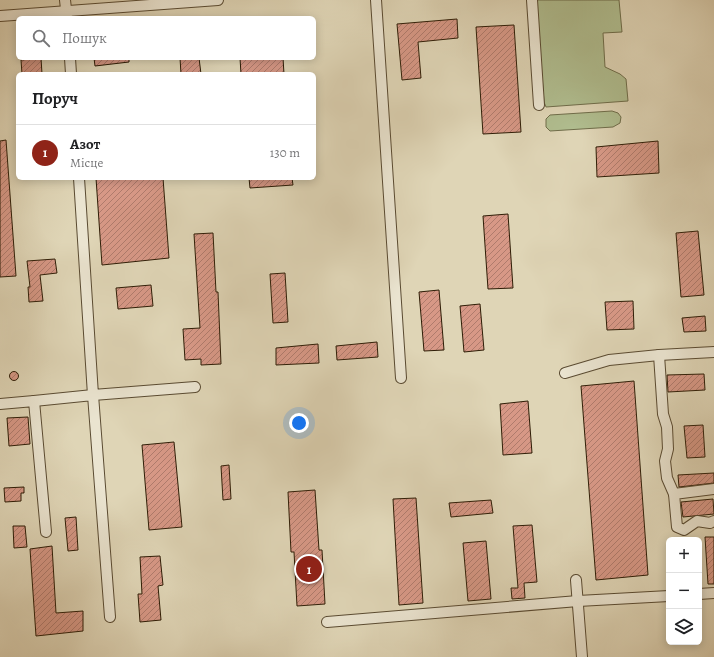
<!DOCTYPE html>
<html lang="uk">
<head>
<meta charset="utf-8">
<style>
	:root { --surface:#fff; --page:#f2f2f2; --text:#202124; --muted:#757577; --line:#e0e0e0; --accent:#8f2418 }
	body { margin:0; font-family:Alegreya,serif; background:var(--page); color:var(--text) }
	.controls { position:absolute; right:12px; bottom:12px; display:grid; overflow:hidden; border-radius:6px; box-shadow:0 2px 10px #0003 }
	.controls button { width:36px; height:36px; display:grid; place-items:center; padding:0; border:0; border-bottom:1px solid var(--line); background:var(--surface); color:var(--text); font:20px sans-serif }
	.you { position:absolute; left:299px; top:423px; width:14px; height:14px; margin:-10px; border:3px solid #fff; border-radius:50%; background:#1a73e8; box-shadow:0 0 0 6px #1a73e833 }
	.badge { display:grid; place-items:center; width:26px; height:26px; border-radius:50%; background:var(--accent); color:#fff; font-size:13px; font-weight:700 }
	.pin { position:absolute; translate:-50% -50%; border:2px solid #fff; box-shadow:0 1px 4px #0006 }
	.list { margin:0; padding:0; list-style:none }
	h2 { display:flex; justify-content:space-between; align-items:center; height:52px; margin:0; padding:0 16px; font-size:17px }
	h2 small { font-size:13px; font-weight:400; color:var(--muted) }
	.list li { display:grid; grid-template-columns:26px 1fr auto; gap:12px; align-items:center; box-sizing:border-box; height:56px; padding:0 16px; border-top:1px solid var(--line) }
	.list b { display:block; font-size:15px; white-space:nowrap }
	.list p { margin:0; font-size:13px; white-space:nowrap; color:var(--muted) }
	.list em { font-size:13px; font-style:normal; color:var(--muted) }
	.icon { flex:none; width:22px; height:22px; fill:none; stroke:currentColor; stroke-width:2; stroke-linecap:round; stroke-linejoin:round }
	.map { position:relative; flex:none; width:714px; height:657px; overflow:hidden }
	.search { position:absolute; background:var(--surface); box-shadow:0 2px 10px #0003; left:16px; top:16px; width:300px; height:44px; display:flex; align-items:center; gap:10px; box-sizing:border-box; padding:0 14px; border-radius:6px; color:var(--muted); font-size:15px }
	.panel { position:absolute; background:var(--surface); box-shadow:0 2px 10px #0003; left:16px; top:72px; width:300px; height:108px; border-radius:6px }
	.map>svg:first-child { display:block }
	.green { fill:#b0bd8f; stroke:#6f6d4a }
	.building { fill:url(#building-hatch); stroke:#2e1d06 }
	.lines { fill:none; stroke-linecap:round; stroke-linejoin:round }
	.minor-casing { stroke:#5a4b32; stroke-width:12 }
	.minor { stroke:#eae4d0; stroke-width:10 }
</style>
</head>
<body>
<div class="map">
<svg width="714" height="657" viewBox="0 0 714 657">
	<defs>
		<pattern id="building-hatch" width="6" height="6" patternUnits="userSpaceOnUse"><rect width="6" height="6" fill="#d79886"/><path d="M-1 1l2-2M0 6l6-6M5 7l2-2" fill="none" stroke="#af7b6c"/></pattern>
	</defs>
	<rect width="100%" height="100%" fill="#dfd5b6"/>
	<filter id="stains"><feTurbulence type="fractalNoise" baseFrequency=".005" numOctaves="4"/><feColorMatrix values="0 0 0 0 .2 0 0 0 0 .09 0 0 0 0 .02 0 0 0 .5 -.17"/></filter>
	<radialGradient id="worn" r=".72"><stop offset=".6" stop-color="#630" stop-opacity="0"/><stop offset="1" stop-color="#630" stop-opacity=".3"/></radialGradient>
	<!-- green -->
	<g class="green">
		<path d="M 536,0 L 619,0 L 622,32 L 603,33 L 605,67 L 620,74 L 626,79 L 628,101 L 546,107 L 544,102 Z"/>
		<path d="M 612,111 L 618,113 L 621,117 L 620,123 L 613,127 L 550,131 L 546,127 L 546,119 L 550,115 Z"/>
	</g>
	<!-- building -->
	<g class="building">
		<path d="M 457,19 L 458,38 L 418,42 L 421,78 L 402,80 L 397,24 Z"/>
		<path d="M 514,25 L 521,132 L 483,134 L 476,27 Z"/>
		<path d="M 41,58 L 42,74 L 22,74 L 21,60 Z"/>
		<path d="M 94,58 L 129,58 L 129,62 L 95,66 Z"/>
		<path d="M 180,58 L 199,58 L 201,74 L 181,74 Z"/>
		<path d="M 240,58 L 283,58 L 284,74 L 241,74 Z"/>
		<path d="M 6,140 L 16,276 L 0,277 L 0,141 Z"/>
		<path d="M 658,141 L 659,173 L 597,177 L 596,147 Z"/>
		<path d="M 96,178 L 163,178 L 169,258 L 102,265 Z"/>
		<path d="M 249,178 L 292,178 L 293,185 L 250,188 Z"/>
		<path d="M 508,214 L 513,288 L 488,289 L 483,216 Z"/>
		<path d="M 698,231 L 704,295 L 681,297 L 676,233 Z"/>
		<path d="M 213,233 L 216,292 L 218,292 L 221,364 L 201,365 L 201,359 L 185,360 L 183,329 L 200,328 L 194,234 Z"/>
		<path d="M 55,259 L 57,273 L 40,275 L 43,301 L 29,302 L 28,287 L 30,287 L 27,261 Z"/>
		<path d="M 285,273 L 288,322 L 273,323 L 270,274 Z"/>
		<path d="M 151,285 L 153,306 L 118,309 L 116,288 Z"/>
		<path d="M 439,290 L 444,350 L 424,351 L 419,292 Z"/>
		<path d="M 633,301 L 634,329 L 607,330 L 605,302 Z"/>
		<path d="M 480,304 L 484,350 L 464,352 L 460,306 Z"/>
		<path d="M 705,316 L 706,331 L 684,332 L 682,318 Z"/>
		<path d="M 377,342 L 378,357 L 337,360 L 336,346 Z"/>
		<path d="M 318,344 L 319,363 L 276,365 L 276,348 Z"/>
		<circle cx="14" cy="376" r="4.5"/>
		<path d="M 704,374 L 705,390 L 668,392 L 667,375 Z"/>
		<path d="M 634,381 L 648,575 L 596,580 L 581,386 Z"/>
		<path d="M 528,401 L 532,453 L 503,455 L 500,404 Z"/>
		<path d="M 28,417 L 30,444 L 9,446 L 7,418 Z"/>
		<path d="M 703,425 L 705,457 L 687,458 L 684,426 Z"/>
		<path d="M 174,442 L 182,527 L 149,530 L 142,445 Z"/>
		<path d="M 229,465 L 231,499 L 223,500 L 221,466 Z"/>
		<path d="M 714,473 L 714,483 L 679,487 L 678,475 Z"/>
		<path d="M 24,487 L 24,493 L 21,493 L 21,501 L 5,502 L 4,488 Z"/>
		<path d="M 315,490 L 319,550 L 322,550 L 325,604 L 297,606 L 294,552 L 291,552 L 288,492 Z"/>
		<path d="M 416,498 L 423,603 L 399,605 L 393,499 Z"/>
		<path d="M 713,499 L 714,514 L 683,517 L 681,502 Z"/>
		<path d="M 491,500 L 493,513 L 451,517 L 449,503 Z"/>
		<path d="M 76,517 L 78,550 L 68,551 L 65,518 Z"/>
		<path d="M 532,525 L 537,582 L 524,583 L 525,598 L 512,599 L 511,588 L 518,588 L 513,526 Z"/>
		<path d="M 13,526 L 25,526 L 27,547 L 14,548 Z"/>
		<path d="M 705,537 L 714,537 L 714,584 L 708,584 Z"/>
		<path d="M 486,541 L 491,599 L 468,601 L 463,543 Z"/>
		<path d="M 52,546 L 56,613 L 83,611 L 83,631 L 36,636 L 30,549 Z"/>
		<path d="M 160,556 L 163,585 L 158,586 L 161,620 L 140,622 L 138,594 L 142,594 L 140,557 Z"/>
	</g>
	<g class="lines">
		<defs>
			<g id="minor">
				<path d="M 65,0 L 67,18"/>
				<path d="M 376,0 L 401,378"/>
				<path d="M 532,0 L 539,105"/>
				<path d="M 0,16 L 218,0"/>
				<path d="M 70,58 L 71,74"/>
				<path d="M 79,178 L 93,395 L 195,387"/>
				<path d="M 659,355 L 663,414 L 667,427 L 668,449 L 665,461 L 667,478 L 674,494"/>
				<path d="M 565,373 L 609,360 L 659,355 L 714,352"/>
				<path d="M 34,401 L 93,395 L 110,617"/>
				<path d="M 0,404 L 34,401 L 46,532"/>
				<path d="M 714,489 L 674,494 L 677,527 L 684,530 L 697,521 L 710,523 L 714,521"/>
				<path d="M 576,580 L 582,657"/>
				<path d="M 699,594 L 714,593"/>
				<path d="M 327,622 L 578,601 L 669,596"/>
			</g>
		</defs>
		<!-- minor casing -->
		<use href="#minor" class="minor-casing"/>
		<!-- minor -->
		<use href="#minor" class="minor"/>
	</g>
	<rect width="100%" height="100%" filter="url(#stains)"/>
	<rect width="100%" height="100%" fill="url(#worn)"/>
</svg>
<div class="controls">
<button>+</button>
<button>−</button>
<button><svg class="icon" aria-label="layers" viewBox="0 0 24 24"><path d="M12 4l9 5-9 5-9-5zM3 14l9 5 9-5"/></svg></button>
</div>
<div class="you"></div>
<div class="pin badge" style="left:309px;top:569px">1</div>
<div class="search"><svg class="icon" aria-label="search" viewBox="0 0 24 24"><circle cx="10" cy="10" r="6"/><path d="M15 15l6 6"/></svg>Пошук</div>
<section class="panel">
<h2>Поруч<small></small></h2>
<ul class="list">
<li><span class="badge">1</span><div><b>Азот</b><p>Місце</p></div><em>130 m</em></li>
</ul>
</section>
</div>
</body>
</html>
